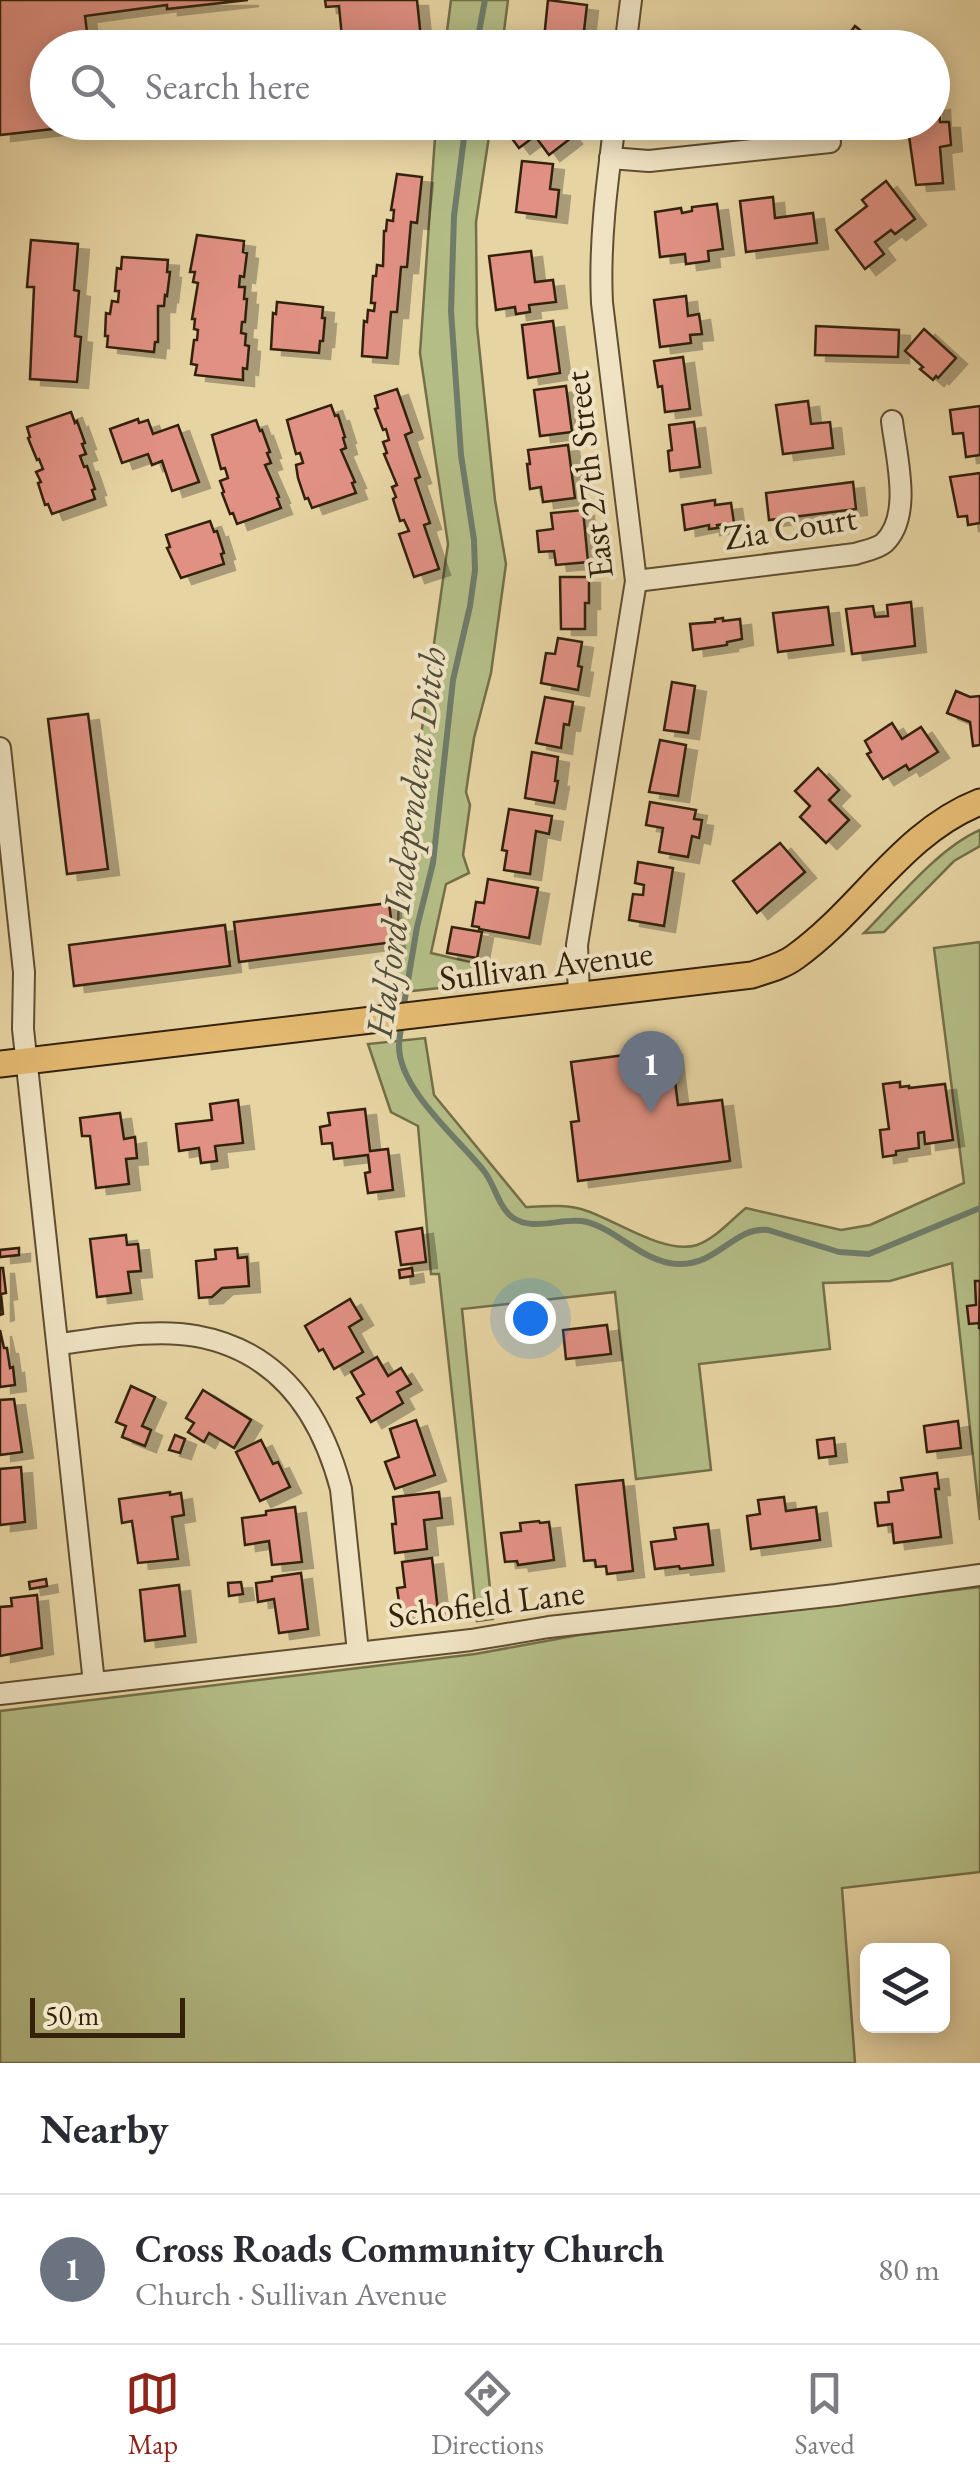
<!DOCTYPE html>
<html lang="en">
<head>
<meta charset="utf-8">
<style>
	:root { --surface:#fff; --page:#f2f2f3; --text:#2b2b33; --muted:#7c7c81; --line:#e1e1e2; --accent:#8f2418 }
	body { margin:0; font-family:"EB Garamond",serif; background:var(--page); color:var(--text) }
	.controls { position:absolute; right:30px; bottom:30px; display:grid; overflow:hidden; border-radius:15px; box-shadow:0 5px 25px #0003 }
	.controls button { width:90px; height:90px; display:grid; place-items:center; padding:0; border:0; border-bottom:2px solid var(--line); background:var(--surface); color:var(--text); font:50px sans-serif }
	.scale { position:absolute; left:30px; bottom:25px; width:155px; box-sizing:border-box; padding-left:10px; border:5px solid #33210a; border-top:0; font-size:28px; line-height:35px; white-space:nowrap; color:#33210a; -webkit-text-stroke:8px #efe3c3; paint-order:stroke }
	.you { position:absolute; left:530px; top:1318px; width:35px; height:35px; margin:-25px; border:8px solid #fff; border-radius:50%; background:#1a73e8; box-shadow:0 0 0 15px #1a73e833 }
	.badge { display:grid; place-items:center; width:65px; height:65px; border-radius:50%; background:var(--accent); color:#fff; font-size:32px; font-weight:700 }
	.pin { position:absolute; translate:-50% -82px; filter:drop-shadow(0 2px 5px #0008) }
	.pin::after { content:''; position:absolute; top:52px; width:35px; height:30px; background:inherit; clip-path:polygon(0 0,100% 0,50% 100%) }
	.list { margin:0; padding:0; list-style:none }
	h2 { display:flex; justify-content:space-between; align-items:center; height:130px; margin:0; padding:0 40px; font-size:42px }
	h2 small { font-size:32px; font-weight:400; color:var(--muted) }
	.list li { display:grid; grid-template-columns:65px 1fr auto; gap:30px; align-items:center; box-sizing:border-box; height:150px; padding:0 40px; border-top:2px solid var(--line) }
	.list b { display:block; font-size:38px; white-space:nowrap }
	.list p { margin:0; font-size:32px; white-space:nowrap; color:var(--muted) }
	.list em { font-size:32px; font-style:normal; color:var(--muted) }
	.icon { flex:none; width:55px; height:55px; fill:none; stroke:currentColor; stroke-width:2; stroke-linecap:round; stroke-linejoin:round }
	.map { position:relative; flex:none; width:980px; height:2063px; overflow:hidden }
	.search { position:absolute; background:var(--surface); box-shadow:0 5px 25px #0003; left:30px; right:30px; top:30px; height:110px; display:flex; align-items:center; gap:25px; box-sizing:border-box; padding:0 35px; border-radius:55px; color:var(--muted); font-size:38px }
	.sheet { height:280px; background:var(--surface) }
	nav { display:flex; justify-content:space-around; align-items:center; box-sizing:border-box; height:140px; border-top:2px solid var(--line); background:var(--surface); font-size:28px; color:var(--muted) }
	nav a { display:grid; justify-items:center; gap:5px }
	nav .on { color:var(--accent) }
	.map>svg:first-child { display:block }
	.green { fill:#b4bd86; stroke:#746f48; stroke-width:2.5 }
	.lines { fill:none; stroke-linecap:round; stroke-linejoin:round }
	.stream { stroke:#6f7c6a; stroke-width:6 }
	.building { fill:#e19184; stroke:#33210a; stroke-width:2.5; filter:url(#shadow) }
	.minor-casing { stroke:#604e30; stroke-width:24 }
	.major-casing { stroke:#33210a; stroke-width:29 }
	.minor { stroke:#efe3c3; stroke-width:20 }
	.major { stroke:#e4ba72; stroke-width:25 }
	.labels { text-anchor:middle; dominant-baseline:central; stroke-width:8; stroke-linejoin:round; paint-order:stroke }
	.street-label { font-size:35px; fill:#33210a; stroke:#efe3c3 }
	.water-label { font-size:38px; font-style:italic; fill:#514e3a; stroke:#efe3c3 }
</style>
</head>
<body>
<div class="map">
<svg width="980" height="2063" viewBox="0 0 980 2063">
	<defs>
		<filter id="shadow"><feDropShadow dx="11" dy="6" stdDeviation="0" flood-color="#0004"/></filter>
	</defs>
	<rect width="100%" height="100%" fill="#e7d4a3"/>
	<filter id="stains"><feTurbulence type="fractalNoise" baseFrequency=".002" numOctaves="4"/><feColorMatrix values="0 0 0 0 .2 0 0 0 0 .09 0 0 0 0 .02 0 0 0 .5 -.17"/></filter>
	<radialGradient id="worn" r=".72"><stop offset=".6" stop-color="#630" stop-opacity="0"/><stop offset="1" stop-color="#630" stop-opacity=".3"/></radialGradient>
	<!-- green -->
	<g class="green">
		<path d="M 451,0 L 508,0 L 502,47 L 445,47 Z"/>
		<path d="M 436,123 L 491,123 L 476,222 L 477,326 L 495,500 L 506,564 L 491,673 L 474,738 L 466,792 L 470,805 L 463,855 L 469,873 L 446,884 L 431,953 L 474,963 L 476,984 L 394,993 L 400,885 L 448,544 L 420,353 Z"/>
		<path d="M 980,830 L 980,846 L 954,861 L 884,932 L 864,933 C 897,900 937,849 980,830 Z"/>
		<path d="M 980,942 L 980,1520 L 952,1263 L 890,1281 L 823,1283 L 830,1349 L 699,1364 L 711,1470 L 636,1479 L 615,1292 L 462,1309 L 493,1619 L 477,1621 L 439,1274 L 431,1274 L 418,1126 L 391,1112 L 368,1044 L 425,1038 L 434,1095 L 526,1207 C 546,1206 568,1204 587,1211 C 617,1221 665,1255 697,1245 C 715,1239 731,1220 746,1208 L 841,1230 L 870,1225 L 964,1183 L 934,948 Z"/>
		<path d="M 980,1587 L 980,1872 L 842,1888 L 855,2063 L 0,2063 L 0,1711 L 475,1654 L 579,1635 Z"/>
	</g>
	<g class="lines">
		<!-- stream -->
		<g class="stream">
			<path d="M 476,48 L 485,0"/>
			<path d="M 403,1010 L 417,927 L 433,863 L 453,680 L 470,606 L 475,570 L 474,540 L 461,455 L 451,311 L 454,216 L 466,122"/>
			<path d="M 402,1023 C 401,1030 399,1038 399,1046 C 399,1090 459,1139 484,1171 C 495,1185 498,1206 512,1217 C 533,1233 564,1216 587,1222 C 617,1230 643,1262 677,1264 C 718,1266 734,1226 768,1230 L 839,1252 L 869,1254 L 980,1208"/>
		</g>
	</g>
	<!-- building -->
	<g class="building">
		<path d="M 0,0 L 248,0 L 167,9 L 167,5 L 85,16 L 89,48 L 48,48 L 48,122 L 97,122 L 97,124 L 0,135 Z"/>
		<path d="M 325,0 L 417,0 L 422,48 L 343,48 L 339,6 L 326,7 Z"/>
		<path d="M 548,0 L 587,5 L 582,48 L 543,48 Z"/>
		<path d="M 855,26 L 882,48 L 838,48 Z"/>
		<path d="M 813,36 L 815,48 L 750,48 L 750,45 Z"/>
		<path d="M 728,38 L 729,48 L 706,48 L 705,41 Z"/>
		<path d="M 939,104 L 940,122 L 949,122 L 951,145 L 940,147 L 943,183 L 916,185 L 907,122 L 932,122 L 932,105 Z"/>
		<path d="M 515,122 L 559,122 L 571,138 L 549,155 L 535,136 L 519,148 L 513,140 Z"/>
		<path d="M 522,161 L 553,164 L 550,189 L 559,190 L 556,217 L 516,212 Z"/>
		<path d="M 397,174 L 422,177 L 417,223 L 411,222 L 407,267 L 401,267 L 397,312 L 391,312 L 387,358 L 362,356 L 364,321 L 367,322 L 368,310 L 374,311 L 375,303 L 371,303 L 373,276 L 376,276 L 377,265 L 383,266 L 384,231 L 386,231 L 387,220 L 393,221 L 394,210 L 391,210 Z"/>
		<path d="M 886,181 L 915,219 L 895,234 L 891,230 L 875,242 L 884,254 L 865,269 L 836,230 L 867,206 L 862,200 Z"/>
		<path d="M 773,197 L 775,218 L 813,213 L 817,243 L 746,252 L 740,201 Z"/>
		<path d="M 717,204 L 723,249 L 708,251 L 709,261 L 686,264 L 685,254 L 660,257 L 655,212 L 681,208 L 682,213 L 692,211 L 692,207 Z"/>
		<path d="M 197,235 L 244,241 L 243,252 L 247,253 L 244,277 L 240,276 L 239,287 L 245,287 L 244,299 L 247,299 L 245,322 L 242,322 L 241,333 L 246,334 L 245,345 L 249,346 L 247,369 L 243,368 L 243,380 L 195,375 L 197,365 L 191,364 L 194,340 L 197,340 L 198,330 L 194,329 L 195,319 L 192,319 L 198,283 L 193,282 L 195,272 L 190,272 Z"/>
		<path d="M 31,240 L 78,244 L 74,290 L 79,291 L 75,336 L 81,337 L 77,382 L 30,379 L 34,287 L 27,287 Z"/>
		<path d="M 531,251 L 535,282 L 553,280 L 556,302 L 529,305 L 530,312 L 516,314 L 515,307 L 496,310 L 489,256 Z"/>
		<path d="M 122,257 L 168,260 L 167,272 L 170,272 L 167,296 L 165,295 L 164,306 L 158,306 L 158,342 L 155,342 L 154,352 L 107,347 L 108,336 L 105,336 L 106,313 L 110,314 L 112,301 L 118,302 L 119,291 L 115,291 L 117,268 L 121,269 Z"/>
		<path d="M 686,296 L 688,316 L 699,314 L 702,334 L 690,335 L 691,343 L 660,347 L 654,300 Z"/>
		<path d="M 277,302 L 323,307 L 322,318 L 325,318 L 323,341 L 320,341 L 319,353 L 271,349 L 273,313 L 276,314 Z"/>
		<path d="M 553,321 L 560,373 L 528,378 L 522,325 Z"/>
		<path d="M 816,326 L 899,330 L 898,357 L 815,355 Z"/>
		<path d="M 924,329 L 956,358 L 938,378 L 936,376 L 933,380 L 920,369 L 923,367 L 905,351 Z"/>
		<path d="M 683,357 L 690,409 L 665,412 L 662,386 L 658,387 L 654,361 Z"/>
		<path d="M 566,386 L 572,432 L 540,436 L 534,390 Z"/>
		<path d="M 397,389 L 412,432 L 405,435 L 420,477 L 415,479 L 430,523 L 424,525 L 439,569 L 414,577 L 399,534 L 409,531 L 404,520 L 400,521 L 393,499 L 396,497 L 392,487 L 397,485 L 384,454 L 387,453 L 383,442 L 389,440 L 386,429 L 383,430 L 375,409 L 378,408 L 375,396 Z"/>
		<path d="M 808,401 L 811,424 L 830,422 L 833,448 L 783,454 L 776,405 Z"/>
		<path d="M 331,405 L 335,416 L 338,415 L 345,437 L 343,438 L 346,448 L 341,450 L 355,482 L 352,483 L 356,493 L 312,508 L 308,498 L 305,499 L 298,478 L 296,465 L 303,463 L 300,453 L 296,454 L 287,420 Z"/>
		<path d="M 980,406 L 980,455 L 966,457 L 963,433 L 953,434 L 950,410 Z"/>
		<path d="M 71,412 L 75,423 L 77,421 L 85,443 L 82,444 L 86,454 L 80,456 L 84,467 L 87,466 L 95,489 L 92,490 L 95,499 L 52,514 L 48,504 L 45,505 L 38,483 L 41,482 L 36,472 L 43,469 L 39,459 L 37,460 L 28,438 L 30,437 L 27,427 Z"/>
		<path d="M 138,419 L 139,423 L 148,420 L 153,434 L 178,425 L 199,482 L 172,491 L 162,461 L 152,465 L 148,454 L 122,463 L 110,429 Z"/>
		<path d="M 256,420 L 260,431 L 262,430 L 270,452 L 267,453 L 271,463 L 265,465 L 279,497 L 277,498 L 281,508 L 237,524 L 233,513 L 230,514 L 222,493 L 224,492 L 220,481 L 228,478 L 225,468 L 221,469 L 212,435 Z"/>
		<path d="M 694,422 L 700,467 L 670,471 L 668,451 L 672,450 L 669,425 Z"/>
		<path d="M 568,445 L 575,498 L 543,502 L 541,487 L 530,489 L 527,464 L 530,464 L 528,450 Z"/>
		<path d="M 980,473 L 980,523 L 968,525 L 967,516 L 958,517 L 950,477 Z"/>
		<path d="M 853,482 L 856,509 L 769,520 L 766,493 Z"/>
		<path d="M 715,500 L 715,505 L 731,503 L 734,523 L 717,525 L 718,528 L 709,529 L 709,525 L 685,530 L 682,505 Z"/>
		<path d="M 583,510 L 588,562 L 556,565 L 554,551 L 539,552 L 537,531 L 553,529 L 551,513 Z"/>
		<path d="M 210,521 L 214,532 L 217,531 L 224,553 L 221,554 L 224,564 L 181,578 L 167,548 L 170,547 L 166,535 Z"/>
		<path d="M 560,577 L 589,577 L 589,603 L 585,603 L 585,629 L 561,629 Z"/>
		<path d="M 911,602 L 915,646 L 852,654 L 846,609 L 873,606 L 875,617 L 888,616 L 887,605 Z"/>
		<path d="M 828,607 L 833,645 L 778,652 L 773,613 Z"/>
		<path d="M 723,618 L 723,621 L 740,619 L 742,639 L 727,642 L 727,645 L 693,650 L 690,624 L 715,622 L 715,619 Z"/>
		<path d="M 558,638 L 582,642 L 578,666 L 582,667 L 578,690 L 541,683 L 546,653 L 555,654 Z"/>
		<path d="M 672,682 L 695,686 L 688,733 L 664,730 Z"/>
		<path d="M 956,691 L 970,697 L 980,696 L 980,745 L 973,746 L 970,722 L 947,713 Z"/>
		<path d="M 545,697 L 573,702 L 569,725 L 564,724 L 561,748 L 536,743 Z"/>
		<path d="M 88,714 L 108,869 L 67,874 L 48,719 Z"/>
		<path d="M 892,723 L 902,739 L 921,727 L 938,752 L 909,770 L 906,765 L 883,779 L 867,754 L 871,752 L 865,741 Z"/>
		<path d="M 660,740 L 686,745 L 678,796 L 649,792 Z"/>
		<path d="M 532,752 L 558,757 L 555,781 L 558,781 L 554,803 L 525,798 Z"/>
		<path d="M 818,768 L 839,790 L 829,800 L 849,820 L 826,843 L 800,817 L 810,806 L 795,791 Z"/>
		<path d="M 650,802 L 696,810 L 694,819 L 702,820 L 699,838 L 692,836 L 688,857 L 659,852 L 663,828 L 646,825 Z"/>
		<path d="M 509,809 L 552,816 L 549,834 L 536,831 L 530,874 L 504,870 L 507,851 L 502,850 Z"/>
		<path d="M 780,843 L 805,872 L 757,913 L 733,881 Z"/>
		<path d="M 638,862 L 673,868 L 664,926 L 629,920 L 633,894 L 643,895 L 644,885 L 635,883 Z"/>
		<path d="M 488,879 L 538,888 L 529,938 L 479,929 L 479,927 L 472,926 L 476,902 L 484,903 Z"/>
		<path d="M 389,903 L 394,942 L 239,962 L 234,922 Z"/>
		<path d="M 225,925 L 230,966 L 74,986 L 69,945 Z"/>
		<path d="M 452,927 L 482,932 L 477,958 L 447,953 Z"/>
		<path d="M 671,1049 L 678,1105 L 722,1100 L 730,1161 L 578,1181 L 571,1122 L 579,1121 L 571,1062 Z"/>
		<path d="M 900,1082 L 900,1087 L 909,1086 L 909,1088 L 945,1084 L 953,1140 L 925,1144 L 924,1132 L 918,1133 L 919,1148 L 896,1151 L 896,1155 L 883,1157 L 880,1130 L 889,1129 L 883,1084 Z"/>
		<path d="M 238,1100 L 243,1143 L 215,1146 L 217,1161 L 201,1163 L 199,1148 L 179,1151 L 176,1124 L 212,1120 L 210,1104 Z"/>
		<path d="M 365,1109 L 370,1151 L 388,1149 L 393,1190 L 368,1193 L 365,1173 L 370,1172 L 368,1155 L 334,1159 L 332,1143 L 322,1144 L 320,1127 L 330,1125 L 328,1113 Z"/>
		<path d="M 120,1113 L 124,1139 L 135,1137 L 137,1158 L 126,1159 L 129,1184 L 96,1188 L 90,1136 L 82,1136 L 80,1118 Z"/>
		<path d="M 422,1228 L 426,1262 L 401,1265 L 396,1232 Z"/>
		<path d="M 126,1235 L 127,1245 L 138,1244 L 141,1271 L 128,1272 L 131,1293 L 97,1297 L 90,1239 Z"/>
		<path d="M 19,1248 L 19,1255 L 0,1257 L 0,1250 Z"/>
		<path d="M 237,1248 L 238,1258 L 247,1257 L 249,1286 L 222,1288 L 212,1297 L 199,1298 L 196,1261 L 216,1259 L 215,1250 Z"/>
		<path d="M 0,1268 L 3,1268 L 6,1293 L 1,1294 L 3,1314 L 0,1315 Z"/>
		<path d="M 412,1268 L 413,1276 L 400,1278 L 399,1270 Z"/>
		<path d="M 975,1281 L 980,1281 L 979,1329 L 979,1323 L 969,1324 L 967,1306 L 976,1305 Z"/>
		<path d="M 350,1299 L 362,1319 L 349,1327 L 363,1352 L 334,1369 L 323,1349 L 319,1351 L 305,1326 Z"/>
		<path d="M 607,1325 L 611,1354 L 566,1359 L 563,1330 Z"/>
		<path d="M 0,1330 L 4,1348 L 7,1348 L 10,1368 L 13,1367 L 15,1385 L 0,1387 Z"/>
		<path d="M 377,1357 L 388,1376 L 401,1368 L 411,1384 L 397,1392 L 403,1403 L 371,1422 L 357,1398 L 364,1394 L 351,1372 Z"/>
		<path d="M 131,1386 L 155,1397 L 142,1426 L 151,1430 L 145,1446 L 122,1437 L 126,1426 L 116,1422 Z"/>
		<path d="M 203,1390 L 251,1420 L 234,1448 L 209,1433 L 204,1442 L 188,1432 L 194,1423 L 186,1418 Z"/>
		<path d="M 14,1399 L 22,1452 L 0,1455 L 0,1400 Z"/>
		<path d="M 416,1420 L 435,1475 L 395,1489 L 385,1462 L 399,1457 L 390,1429 Z"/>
		<path d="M 958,1421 L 961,1448 L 927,1452 L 924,1426 Z"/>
		<path d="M 175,1435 L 185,1439 L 180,1453 L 169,1450 Z"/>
		<path d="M 834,1438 L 836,1456 L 819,1458 L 817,1440 Z"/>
		<path d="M 261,1440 L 273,1464 L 278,1462 L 290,1487 L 260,1501 L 236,1452 Z"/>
		<path d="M 21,1467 L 25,1522 L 0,1525 L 0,1469 Z"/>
		<path d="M 937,1473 L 939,1489 L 935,1489 L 941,1537 L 894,1543 L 892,1524 L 878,1526 L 875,1503 L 889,1502 L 888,1492 L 903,1490 L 901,1478 Z"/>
		<path d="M 623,1480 L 633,1571 L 607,1574 L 606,1566 L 596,1567 L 595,1560 L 584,1561 L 576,1485 Z"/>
		<path d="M 170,1492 L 170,1495 L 181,1493 L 184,1515 L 172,1517 L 178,1559 L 138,1563 L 132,1521 L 122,1523 L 119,1499 Z"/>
		<path d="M 439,1492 L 442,1518 L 424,1520 L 427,1549 L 395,1553 L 392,1524 L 396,1524 L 393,1497 Z"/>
		<path d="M 784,1497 L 786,1511 L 816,1507 L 820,1540 L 751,1549 L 747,1516 L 760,1514 L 758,1500 Z"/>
		<path d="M 295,1507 L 302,1562 L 272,1565 L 269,1541 L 245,1545 L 242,1518 L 266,1515 L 266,1511 Z"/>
		<path d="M 539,1521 L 540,1523 L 549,1522 L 554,1560 L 518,1565 L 517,1561 L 505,1562 L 501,1533 L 521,1531 L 520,1523 Z"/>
		<path d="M 708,1524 L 713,1565 L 680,1569 L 679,1566 L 655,1569 L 651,1542 L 676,1539 L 674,1528 Z"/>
		<path d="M 432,1558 L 438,1611 L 401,1616 L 397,1588 L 405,1587 L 402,1562 Z"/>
		<path d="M 301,1573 L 308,1629 L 279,1633 L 274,1599 L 258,1602 L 256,1583 L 272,1581 L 272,1577 Z"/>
		<path d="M 46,1579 L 47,1586 L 30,1589 L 29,1582 Z"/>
		<path d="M 241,1582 L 243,1594 L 229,1596 L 228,1583 Z"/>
		<path d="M 179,1585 L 185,1636 L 145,1641 L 140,1590 Z"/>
		<path d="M 37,1595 L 42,1648 L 0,1656 L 0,1607 L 12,1606 L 11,1598 Z"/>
	</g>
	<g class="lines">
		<defs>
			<g id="minor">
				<path d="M 625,48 L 631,0"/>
				<path d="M 610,158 L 649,161 L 830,142"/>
				<path d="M 636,581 L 855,554 C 864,551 877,549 884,543 C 913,516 896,456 892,421"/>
				<path d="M 0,748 L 24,972 L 23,1029 L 94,1683"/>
				<path d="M 579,996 L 577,945 L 636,581 L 602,303 C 599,242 607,183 615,122"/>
				<path d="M 58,1344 C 102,1339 152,1328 196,1336 C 279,1351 321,1413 341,1489 L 358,1652"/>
				<path d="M 0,1694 L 471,1640 L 549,1627 L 836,1595 L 980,1575"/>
			</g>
			<path id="major" d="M 0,1064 L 752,975 C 767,970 783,966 795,957 C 861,910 903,832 980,802"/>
		</defs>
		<!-- minor casing -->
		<use href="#minor" class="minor-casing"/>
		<!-- major casing -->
		<use href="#major" class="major-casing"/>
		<!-- minor -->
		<use href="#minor" class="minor"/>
		<!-- major -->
		<use href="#major" class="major"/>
	</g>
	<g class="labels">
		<!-- street labels -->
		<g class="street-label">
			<text transform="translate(588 475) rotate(-97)">East 27th Street</text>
			<text transform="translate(790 527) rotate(-9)">Zia Court</text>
			<text transform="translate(546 965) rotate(-7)">Sullivan Avenue</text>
			<text transform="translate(486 1603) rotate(-7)">Schofield Lane</text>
		</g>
		<!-- water labels -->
		<g class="water-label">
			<text transform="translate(405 842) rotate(-82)">Halford Independent Ditch</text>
		</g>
	</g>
	<rect width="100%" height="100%" filter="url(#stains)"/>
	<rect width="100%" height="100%" fill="url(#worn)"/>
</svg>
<div class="controls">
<button><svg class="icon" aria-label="layers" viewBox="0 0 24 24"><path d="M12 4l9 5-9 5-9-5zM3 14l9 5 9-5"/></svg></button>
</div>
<div class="scale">50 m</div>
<div class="you"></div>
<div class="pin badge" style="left:651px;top:1113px;background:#6b7280">1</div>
<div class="search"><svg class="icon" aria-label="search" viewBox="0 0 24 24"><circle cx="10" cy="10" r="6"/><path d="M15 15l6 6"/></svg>Search here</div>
</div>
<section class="sheet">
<h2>Nearby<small></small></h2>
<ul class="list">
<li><span class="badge" style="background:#6b7280">1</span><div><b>Cross Roads Community Church</b><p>Church · Sullivan Avenue</p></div><em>80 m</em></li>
</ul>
</section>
<nav>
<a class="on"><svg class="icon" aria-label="map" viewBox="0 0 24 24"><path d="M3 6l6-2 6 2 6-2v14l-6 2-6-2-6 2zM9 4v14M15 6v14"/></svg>Map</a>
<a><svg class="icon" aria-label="directions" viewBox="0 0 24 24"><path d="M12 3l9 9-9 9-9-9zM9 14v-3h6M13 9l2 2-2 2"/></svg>Directions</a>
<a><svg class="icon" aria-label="saved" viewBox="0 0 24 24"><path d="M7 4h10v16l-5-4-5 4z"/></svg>Saved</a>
</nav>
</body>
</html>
